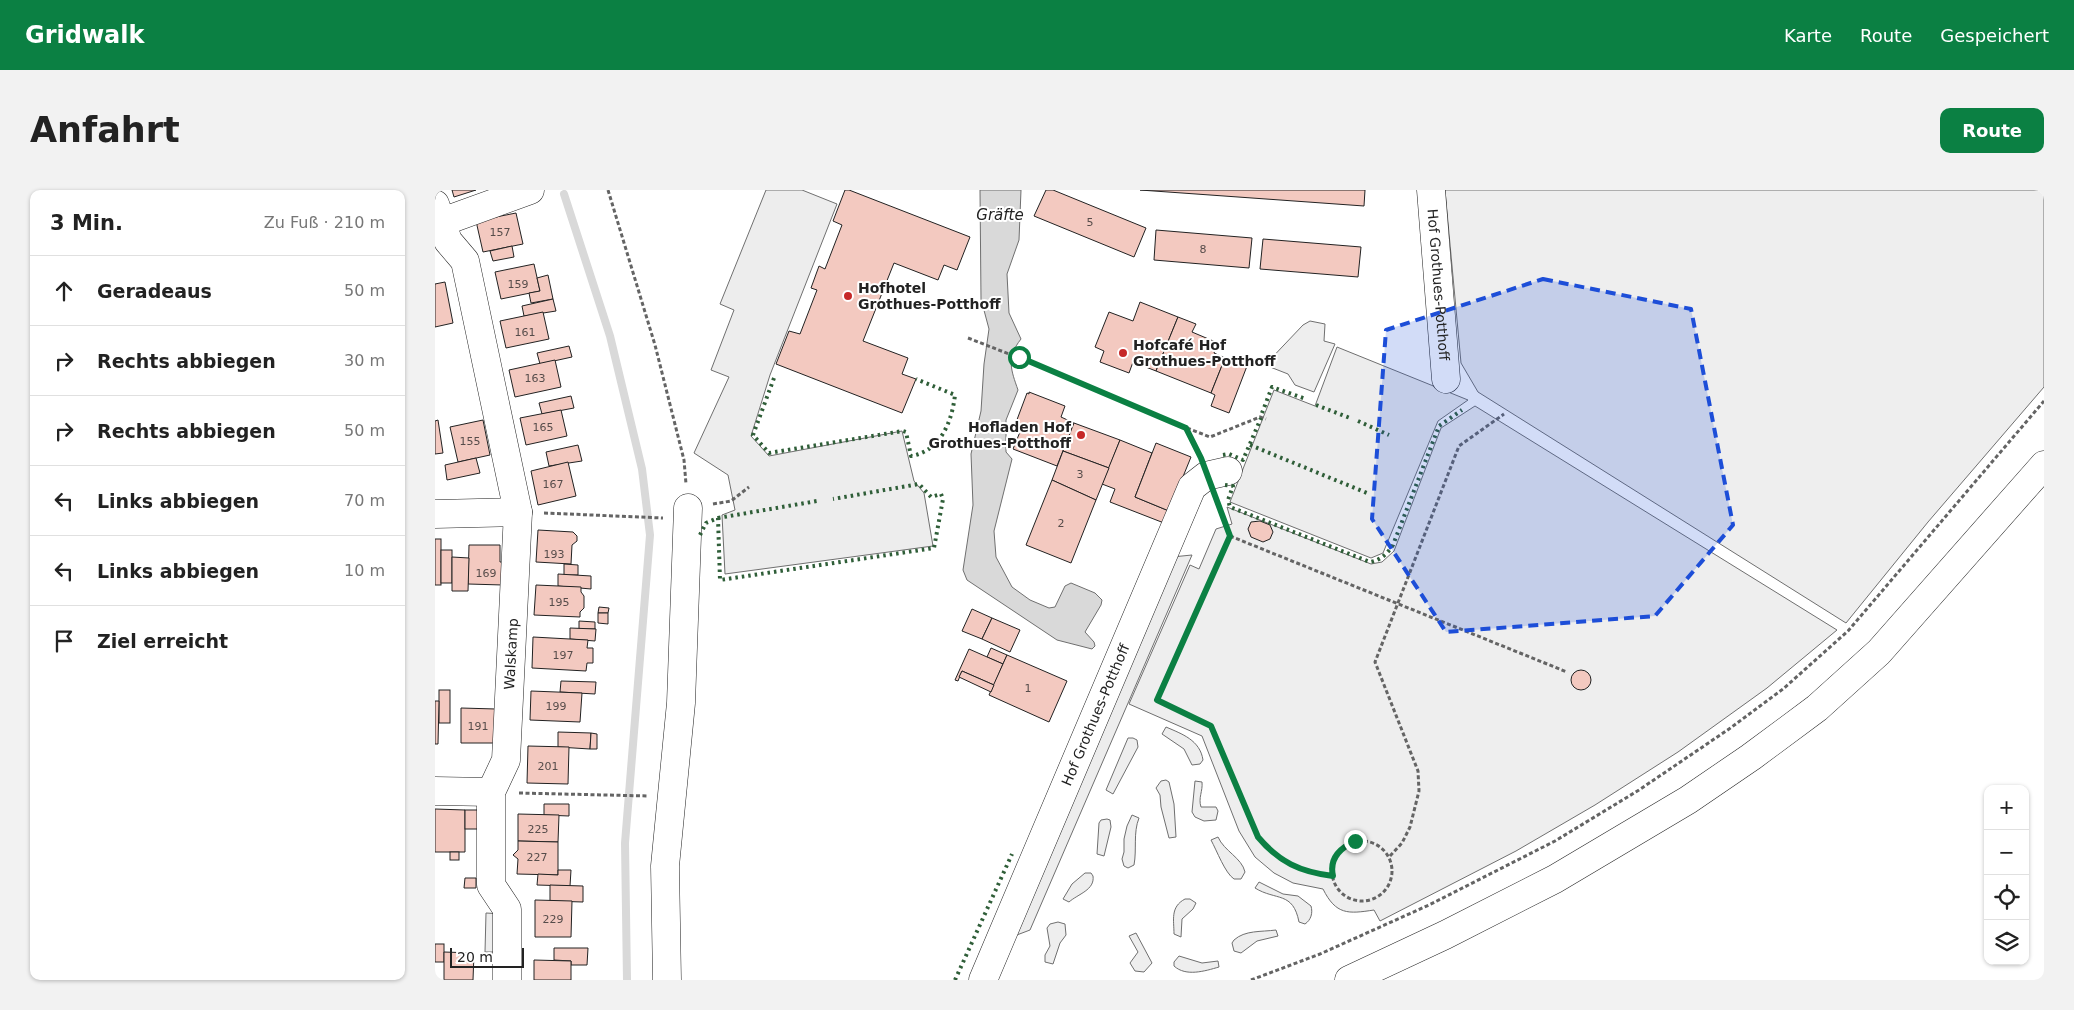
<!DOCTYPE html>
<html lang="de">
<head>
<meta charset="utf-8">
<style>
	:root { --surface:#fff; --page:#f2f2f2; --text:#222; --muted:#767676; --line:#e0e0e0; --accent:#0b8043 }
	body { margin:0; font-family:"DejaVu Sans",sans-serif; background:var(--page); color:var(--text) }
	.controls { position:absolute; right:15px; bottom:15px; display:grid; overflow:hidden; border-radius:10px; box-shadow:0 1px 4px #0004 }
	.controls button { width:45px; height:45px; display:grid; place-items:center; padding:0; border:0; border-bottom:1px solid var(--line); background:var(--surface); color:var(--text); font:25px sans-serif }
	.scale { position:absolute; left:15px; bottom:12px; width:74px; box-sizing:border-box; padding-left:5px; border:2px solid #222; border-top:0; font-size:14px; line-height:18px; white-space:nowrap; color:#222; -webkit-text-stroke:4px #fff; paint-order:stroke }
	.stop { position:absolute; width:15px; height:15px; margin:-11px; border:4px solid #0b8043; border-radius:50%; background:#fff }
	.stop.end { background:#0b8043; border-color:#fff; box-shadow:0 1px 5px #0008 }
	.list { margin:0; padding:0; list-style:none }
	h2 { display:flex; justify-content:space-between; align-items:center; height:65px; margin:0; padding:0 20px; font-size:21px }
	h2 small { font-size:16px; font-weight:400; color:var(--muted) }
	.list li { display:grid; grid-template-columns:32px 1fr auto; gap:15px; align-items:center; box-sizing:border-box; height:70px; padding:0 20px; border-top:1px solid var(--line) }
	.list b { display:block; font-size:19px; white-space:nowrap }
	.list em { font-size:16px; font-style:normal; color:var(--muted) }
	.icon { flex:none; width:28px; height:28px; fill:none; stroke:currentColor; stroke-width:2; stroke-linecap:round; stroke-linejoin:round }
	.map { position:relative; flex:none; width:1609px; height:790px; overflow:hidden; border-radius:10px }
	header { display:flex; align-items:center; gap:30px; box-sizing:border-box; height:70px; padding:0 25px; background:var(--accent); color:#fff }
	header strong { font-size:24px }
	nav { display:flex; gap:28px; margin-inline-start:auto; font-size:18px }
	.intro { display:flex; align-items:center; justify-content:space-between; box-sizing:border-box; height:120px; padding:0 30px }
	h1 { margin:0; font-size:35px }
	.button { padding:12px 22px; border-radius:10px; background:var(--accent); color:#fff; font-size:18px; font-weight:700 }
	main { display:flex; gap:30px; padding:0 30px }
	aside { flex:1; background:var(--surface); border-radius:10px; box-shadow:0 1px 4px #0004 }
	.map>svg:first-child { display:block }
	.green { fill:#eee; stroke:#6f6f6f }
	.parking { fill:#ededed; stroke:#6f6f6f }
	.water { fill:#d9d9d9; stroke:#6f6f6f }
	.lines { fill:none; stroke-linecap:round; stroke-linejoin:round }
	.stream { stroke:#d9d9d9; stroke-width:8 }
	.building { fill:#f3c9c0; stroke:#222 }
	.minor-casing { stroke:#222; stroke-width:29 }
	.major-casing { stroke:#222; stroke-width:29 }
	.path { stroke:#646464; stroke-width:3; stroke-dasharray:4 2.5; stroke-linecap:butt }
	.minor { stroke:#fff; stroke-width:28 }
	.major { stroke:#fff; stroke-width:28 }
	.hedge { stroke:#2f5e38; stroke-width:4; stroke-dasharray:2.5 4; stroke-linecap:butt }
	.route { stroke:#0b8043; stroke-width:6 }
	.marked { fill:#1d4ed8; fill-opacity:0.2; stroke:#1d4ed8; stroke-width:4; stroke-dasharray:10 6; stroke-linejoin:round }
	.poi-dot { fill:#c62828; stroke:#fff; stroke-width:2 }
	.labels { text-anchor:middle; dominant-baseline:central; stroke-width:4; stroke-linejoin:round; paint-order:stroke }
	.number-label { font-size:11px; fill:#564c4a }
	.street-label { font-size:14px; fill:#222; stroke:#fff }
	.poi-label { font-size:14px; font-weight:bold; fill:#222; stroke:#fff; text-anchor:start }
	.water-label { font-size:15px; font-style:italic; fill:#222; stroke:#fff }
</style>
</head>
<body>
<header>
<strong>Gridwalk</strong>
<nav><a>Karte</a><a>Route</a><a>Gespeichert</a></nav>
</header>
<div class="intro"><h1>Anfahrt</h1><a class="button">Route</a></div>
<main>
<aside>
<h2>3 Min.<small>Zu Fuß · 210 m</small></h2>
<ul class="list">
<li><svg class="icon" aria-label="ahead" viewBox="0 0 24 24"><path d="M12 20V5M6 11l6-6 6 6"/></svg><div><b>Geradeaus</b></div><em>50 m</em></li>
<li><svg class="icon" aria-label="right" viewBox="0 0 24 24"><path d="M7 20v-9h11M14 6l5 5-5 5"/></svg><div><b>Rechts abbiegen</b></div><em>30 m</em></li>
<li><svg class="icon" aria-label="right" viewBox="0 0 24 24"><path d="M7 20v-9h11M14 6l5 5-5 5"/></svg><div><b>Rechts abbiegen</b></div><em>50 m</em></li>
<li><svg class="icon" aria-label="left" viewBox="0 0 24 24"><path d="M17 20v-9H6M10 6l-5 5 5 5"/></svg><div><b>Links abbiegen</b></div><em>70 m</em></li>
<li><svg class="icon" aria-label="left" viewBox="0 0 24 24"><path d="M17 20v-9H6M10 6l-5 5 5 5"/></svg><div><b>Links abbiegen</b></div><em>10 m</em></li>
<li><svg class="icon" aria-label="arrive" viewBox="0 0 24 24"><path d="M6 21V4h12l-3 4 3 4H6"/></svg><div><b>Ziel erreicht</b></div></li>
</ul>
</aside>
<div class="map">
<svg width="1609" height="790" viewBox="0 0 1609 790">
	<rect width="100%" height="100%" fill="#fff"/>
	<!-- green -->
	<g class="green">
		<path d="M 1010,0 L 1609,0 L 1609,197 L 1493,332 L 1411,433 L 1043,202 L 1026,173 Z"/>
		<path d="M 875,131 L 890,134 L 889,151 L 900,154 L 879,202 L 860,195 L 853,184 L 830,175 L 868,135 Z"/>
		<path d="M 1040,216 L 1402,440 L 1332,498 L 1243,562 L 1160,615 L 1081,661 L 945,731 L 939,720 C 913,724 901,725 888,699 L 858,693 L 839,683 L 820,667 L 804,641 L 767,546 L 694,514 L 755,375 L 764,379 L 781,339 L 797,334 L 792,317 L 936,374 L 947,372 L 959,361 L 1006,238 Z"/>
		<path d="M 731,537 C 747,544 765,550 768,570 L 765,574 L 757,575 L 749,559 L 727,544 Z"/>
		<path d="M 693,548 L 698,548 L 702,550 L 703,557 L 678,604 L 671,600 Z"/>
		<path d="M 731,590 L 734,592 L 739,614 L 741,647 L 734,648 L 726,617 L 725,605 L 721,598 L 726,591 Z"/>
		<path d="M 760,591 L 767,592 C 768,601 763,608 766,617 L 781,617 L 783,621 L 781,630 L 769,631 L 760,627 L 757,622 Z"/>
		<path d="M 697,625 L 704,628 C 698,643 702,659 699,675 L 693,678 L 689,676 L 687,669 L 689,662 L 689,649 L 692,636 Z"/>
		<path d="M 672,629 L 675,630 L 676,637 L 669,666 L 662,664 L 664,633 L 666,630 Z"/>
		<path d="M 783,647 C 789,661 807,668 810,682 L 806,689 L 799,689 C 790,683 782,661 776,650 Z"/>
		<path d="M 650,683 L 656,683 L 658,686 C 660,700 643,704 634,712 L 628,709 L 637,694 Z"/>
		<path d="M 824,692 L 848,704 L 863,706 L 876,716 C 878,723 876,730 870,734 L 864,732 C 858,701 841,711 820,698 Z"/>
		<path d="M 750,709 L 755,709 L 761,713 L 758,719 L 747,729 L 746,747 L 739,744 C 739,730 735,717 750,709 Z"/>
		<path d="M 623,732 L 630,734 L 631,745 L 625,753 L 618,774 L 610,772 L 610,765 L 615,756 L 612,738 L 615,734 Z"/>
		<path d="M 841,740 L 843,746 L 822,751 L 806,763 L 799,761 L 797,753 L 799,750 C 810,740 826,742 841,740 Z"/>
		<path d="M 701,743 L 717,773 L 709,782 L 700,781 L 695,773 L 703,762 L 694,746 Z"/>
		<path d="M 744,766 L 767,773 L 783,771 L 784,777 C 770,781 751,787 739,776 L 739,772 Z"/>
	</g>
	<!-- parking -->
	<g class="parking">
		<path d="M 331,0 L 367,0 L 402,14 L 335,185 L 316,246 L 334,266 L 467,241 L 479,291 L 489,303 L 498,356 L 290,384 L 287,325 L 300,320 L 293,285 L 259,263 L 294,187 L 276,180 L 299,120 L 285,114 Z"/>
		<path d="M 902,157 L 1033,210 L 1003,231 L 948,363 L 936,368 L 795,312 L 839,200 L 880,216 Z"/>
		<path d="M 757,365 L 595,740 L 574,748 L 737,367 Z"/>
		<path d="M 51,723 L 68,724 L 67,762 L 50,762 Z"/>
	</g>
	<!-- water -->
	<path class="water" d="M 545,0 L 586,0 L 584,50 L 572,84 L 574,123 L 586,149 C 571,168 576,180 583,200 L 571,230 L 571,262 L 577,269 L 559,341 L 561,367 L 577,397 L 595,410 L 614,418 L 620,417 L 630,396 L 636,393 L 660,403 L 667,410 L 666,415 L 650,442 L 659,452 L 660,456 L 657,459 L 622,450 L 532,390 L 528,380 L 538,315 L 536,264 L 546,221 L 549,174 L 554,139 L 546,109 Z"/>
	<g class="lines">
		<!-- stream -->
		<path class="stream" d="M 129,4 L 175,146 L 207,279 L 215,345 L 190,653 L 192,790"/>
	</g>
	<!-- building -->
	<g class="building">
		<path d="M 17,0 L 41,0 L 19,7 Z"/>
		<path d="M 410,0 L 414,0 L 535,47 L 522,80 L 509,75 L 503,90 L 459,73 L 428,151 L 473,168 L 467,184 L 481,189 L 467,223 L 341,174 L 354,141 L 365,144 L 382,100 L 376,98 L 384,76 L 390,79 L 407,35 L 398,31 Z"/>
		<path d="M 611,0 L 618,0 L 711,38 L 699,67 L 599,26 Z"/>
		<path d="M 705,0 L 930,0 L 929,16 Z"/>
		<path d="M 81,23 L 88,54 L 48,62 L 41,31 Z"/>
		<path d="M 721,40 L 817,48 L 814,78 L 719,70 Z"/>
		<path d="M 828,49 L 926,57 L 923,87 L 825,79 Z"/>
		<path d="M 77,56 L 79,67 L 58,71 L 55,61 Z"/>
		<path d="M 99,74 L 105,101 L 66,109 L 60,82 Z"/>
		<path d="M 113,85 L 118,109 L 96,113 L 94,103 L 105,101 L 102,88 Z"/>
		<path d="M 10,92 L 18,133 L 0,137 L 0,94 Z"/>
		<path d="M 118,109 L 121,121 L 89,126 L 87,116 Z"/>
		<path d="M 705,112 L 743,127 L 721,181 L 698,172 L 694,183 L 665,172 L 669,161 L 660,157 L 674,122 L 698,131 Z"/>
		<path d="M 108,122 L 114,149 L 71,158 L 65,131 Z"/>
		<path d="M 743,127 L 761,134 L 757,142 L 783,153 L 779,163 L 790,168 L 776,203 L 721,181 Z"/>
		<path d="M 134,156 L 137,167 L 105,174 L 102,163 Z"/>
		<path d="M 790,168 L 812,176 L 794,223 L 776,216 L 780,205 L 776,203 Z"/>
		<path d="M 120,170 L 126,197 L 80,207 L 74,180 Z"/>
		<path d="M 594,202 L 630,216 L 626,227 L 639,233 L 622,276 L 578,259 L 587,237 L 580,235 L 592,203 L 594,204 Z"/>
		<path d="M 136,206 L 139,218 L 107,224 L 104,213 Z"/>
		<path d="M 126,220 L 132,246 L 91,255 L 85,228 Z"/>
		<path d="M 3,230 L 8,263 L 0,264 L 0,231 Z"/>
		<path d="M 48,230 L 55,265 L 23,272 L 15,237 Z"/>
		<path d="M 639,233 L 685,250 L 674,278 L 628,261 Z"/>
		<path d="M 685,250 L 717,263 L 700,307 L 734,321 L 729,333 L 675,312 L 680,299 L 667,294 Z"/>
		<path d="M 721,253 L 756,267 L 734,321 L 700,307 Z"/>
		<path d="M 143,255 L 147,271 L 114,276 L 111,262 Z"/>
		<path d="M 628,261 L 674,278 L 661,310 L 617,290 Z"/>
		<path d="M 41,268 L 45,283 L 12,290 L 10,275 Z"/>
		<path d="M 133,272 L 141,306 L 103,315 L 96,281 Z"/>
		<path d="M 617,290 L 661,310 L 636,373 L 591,355 Z"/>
		<path d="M 825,331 L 835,335 L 838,342 L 835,349 L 828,352 L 816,347 L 813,339 L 816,332 Z"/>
		<path d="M 103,340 L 138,342 L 142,346 L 142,351 L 137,355 L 136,374 L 101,372 Z"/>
		<rect x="0" y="349" width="6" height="46"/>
		<path d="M 34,355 L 65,355 L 65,372 L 68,372 L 68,395 L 33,394 Z"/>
		<rect x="6" y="360" width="11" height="33"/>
		<path d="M 17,367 L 34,368 L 33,401 L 17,401 Z"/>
		<path d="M 129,374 L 143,375 L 143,385 L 129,385 Z"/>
		<path d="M 123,384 L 156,386 L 156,399 L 123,396 Z"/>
		<path d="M 101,395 L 146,397 L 146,402 L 149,406 L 149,418 L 145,422 L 145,427 L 99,425 Z"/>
		<path d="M 164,417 L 174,418 L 173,423 L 163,423 Z"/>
		<path d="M 537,419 L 557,428 L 547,449 L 527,441 Z"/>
		<path d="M 163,423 L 173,423 L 173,434 L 163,433 Z"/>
		<path d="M 557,428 L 585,440 L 575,462 L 547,449 Z"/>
		<path d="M 144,431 L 160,432 L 160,439 L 144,439 Z"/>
		<path d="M 135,438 L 161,439 L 160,451 L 135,449 Z"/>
		<path d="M 98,447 L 153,450 L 152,458 L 158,458 L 158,473 L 152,473 L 151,481 L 97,478 Z"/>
		<path d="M 556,458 L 572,465 L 568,474 L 552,467 Z"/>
		<path d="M 534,459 L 568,474 L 559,495 L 527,481 L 523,491 L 520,490 Z"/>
		<path d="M 572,465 L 632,491 L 614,532 L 554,505 Z"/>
		<circle cx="1146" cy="490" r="10"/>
		<path d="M 527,481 L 559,495 L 556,502 L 524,487 Z"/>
		<path d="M 126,491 L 161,492 L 160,504 L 125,502 Z"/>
		<rect x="4" y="500" width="11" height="33"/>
		<path d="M 96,501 L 147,503 L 145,532 L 95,530 Z"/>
		<path d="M 0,511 L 4,511 L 3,554 L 0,554 Z"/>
		<path d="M 26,518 L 61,519 L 60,553 L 26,553 Z"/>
		<path d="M 123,542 L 156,543 L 155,559 L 123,557 Z"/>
		<path d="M 156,543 L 162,544 L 162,559 L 155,559 Z"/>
		<path d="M 93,556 L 134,557 L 133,594 L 92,593 Z"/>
		<path d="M 109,614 L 134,614 L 134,626 L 109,625 Z"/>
		<path d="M 0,619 L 30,620 L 30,662 L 0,662 Z"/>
		<rect x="30" y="620" width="13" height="19"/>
		<path d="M 83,624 L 124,625 L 123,652 L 83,651 Z"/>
		<path d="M 83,651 L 123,652 L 123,685 L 82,684 L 83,669 L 78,665 L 83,660 Z"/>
		<rect x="15" y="662" width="9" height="8"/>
		<path d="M 123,680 L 136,680 L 135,696 L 102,695 L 103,684 L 123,685 Z"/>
		<path d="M 30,688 L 41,688 L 41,698 L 29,698 Z"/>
		<path d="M 115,695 L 148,696 L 148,712 L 115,711 Z"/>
		<path d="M 100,710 L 137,711 L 136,747 L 100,747 Z"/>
		<rect x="0" y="754" width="9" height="18"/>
		<path d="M 119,758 L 153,758 L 152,775 L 136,775 L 136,771 L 119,770 Z"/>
		<path d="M 9,762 L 39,763 L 38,790 L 9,790 Z"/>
		<path d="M 99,770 L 136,771 L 136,790 L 99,790 Z"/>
	</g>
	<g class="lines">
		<defs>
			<g id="minor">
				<path id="s1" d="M 996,0 L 1011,189"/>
				<path d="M 0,14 L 13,51 L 30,71 L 83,322 L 71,570 L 56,602 L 56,695 L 72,719 L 72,790"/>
				<path d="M 7,32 L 95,0"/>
				<path d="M 0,324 L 83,322"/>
				<path d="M 0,601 L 56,602"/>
				<path d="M 232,790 L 230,676 L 246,513 L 253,318"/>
				<path id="s2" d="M 548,790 L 757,297 L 771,286 L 793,281"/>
			</g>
			<path id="major" d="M 914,790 L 1010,745 L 1120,689 L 1253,610 L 1316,567 L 1382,518 L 1444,462 L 1609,275"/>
		</defs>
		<!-- minor casing -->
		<use href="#minor" class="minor-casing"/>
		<!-- major casing -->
		<use href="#major" class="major-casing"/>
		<!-- path -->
		<g class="path">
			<path d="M 173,0 L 220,155 L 249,270 L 251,294"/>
			<path d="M 533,148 L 633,187 L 751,238 L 763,261"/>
			<path d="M 752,238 L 775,247 L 825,227 L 831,229"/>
			<path d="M 781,311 L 795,346 L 722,510 L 776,536 L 823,647 C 845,672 865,682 898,686"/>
			<path d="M 278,314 L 296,311 L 314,297"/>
			<path d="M 109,323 L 228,328"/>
			<path d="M 795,346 L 1132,482"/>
			<path d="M 84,603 L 213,606"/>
			<circle cx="927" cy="681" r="30"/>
			<path d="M 955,666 L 967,653 L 975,637 L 984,601 L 983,581 L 940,472 L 1024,256 L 1069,224"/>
			<path d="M 816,790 L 885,764 L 994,715 L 1120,651 L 1204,600 L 1294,539 L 1348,499 L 1413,441 L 1609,211"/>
		</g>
		<!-- minor -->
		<use href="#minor" class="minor"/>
		<!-- major -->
		<use href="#major" class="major"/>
		<!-- hedge -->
		<g class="hedge">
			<path d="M 339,188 L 318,245 L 334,263 L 468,241 L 471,242 L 476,266 C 506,261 517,231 520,205 L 481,189"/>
			<path d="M 881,215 L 915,228"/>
			<path d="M 827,223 L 837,197 L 871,209"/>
			<path d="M 923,231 L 954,245"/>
			<path d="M 815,255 L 932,303"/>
			<path d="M 788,265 L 794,264 L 808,270 L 826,228"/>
			<path d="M 790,295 L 798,296 L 793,310 L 795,317 L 935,372 C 946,370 952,364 958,355 L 1004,236 L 1027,220"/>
			<path d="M 283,328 L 382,311"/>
			<path d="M 265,345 L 271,333 L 283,328 L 285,390 L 499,358 L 508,309 L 506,304 L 496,307 L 484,294 L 398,309"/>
			<path d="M 520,790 L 577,664"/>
		</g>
	</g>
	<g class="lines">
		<!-- route -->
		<path class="route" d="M 584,167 L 751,238 L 766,268 L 795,346 L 722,510 L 776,536 L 823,647 C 844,672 865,682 898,686 C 894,669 905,658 920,651"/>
	</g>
	<!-- marked area -->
	<path class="marked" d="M 1108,89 L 1256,119 L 1298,335 L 1220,426 L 1011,442 L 937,329 L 951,140 Z"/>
	<!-- markers -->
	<g class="poi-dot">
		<circle cx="413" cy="106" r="5"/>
		<circle cx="688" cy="163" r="5"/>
		<circle cx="646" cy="245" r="5"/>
	</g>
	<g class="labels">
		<!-- number labels -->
		<g class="number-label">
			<text x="655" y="32">5</text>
			<text x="65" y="42">157</text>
			<text x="768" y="59">8</text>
			<text x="83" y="94">159</text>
			<text x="90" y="142">161</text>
			<text x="100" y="188">163</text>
			<text x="108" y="237">165</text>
			<text x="35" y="251">155</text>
			<text x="645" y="284">3</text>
			<text x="118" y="294">167</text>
			<text x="626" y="333">2</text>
			<text x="119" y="364">193</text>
			<text x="51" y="383">169</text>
			<text x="124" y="412">195</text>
			<text x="128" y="465">197</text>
			<text x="593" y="498">1</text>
			<text x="121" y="516">199</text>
			<text x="43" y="536">191</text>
			<text x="113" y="576">201</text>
			<text x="103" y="639">225</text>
			<text x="102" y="667">227</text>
			<text x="118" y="729">229</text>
		</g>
		<!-- street labels -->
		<g class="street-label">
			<text stroke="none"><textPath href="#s1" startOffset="95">Hof Grothues-Potthoff</textPath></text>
			<text transform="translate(76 464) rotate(-87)">Walskamp</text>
			<text stroke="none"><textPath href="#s2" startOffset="288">Hof Grothues-Potthoff</textPath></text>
		</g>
		<!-- poi labels -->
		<g class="poi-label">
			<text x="423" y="98">Hofhotel<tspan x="423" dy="16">Grothues-Potthoff</tspan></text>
			<text x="698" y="155">Hofcafé Hof<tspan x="698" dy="16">Grothues-Potthoff</tspan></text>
			<text x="636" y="237" text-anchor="end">Hofladen Hof<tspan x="636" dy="16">Grothues-Potthoff</tspan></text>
		</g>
		<!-- water labels -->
		<g class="water-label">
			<text x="565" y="25">Gräfte</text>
		</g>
	</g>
</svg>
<div class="controls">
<button>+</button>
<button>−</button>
<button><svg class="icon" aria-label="locate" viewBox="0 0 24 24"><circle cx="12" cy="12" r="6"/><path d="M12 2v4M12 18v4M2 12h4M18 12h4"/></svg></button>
<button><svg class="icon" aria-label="layers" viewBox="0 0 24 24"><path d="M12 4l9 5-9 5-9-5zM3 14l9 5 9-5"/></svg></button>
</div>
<div class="scale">20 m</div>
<div class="stop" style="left:584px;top:167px"></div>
<div class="stop end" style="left:920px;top:651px"></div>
</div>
</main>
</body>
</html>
